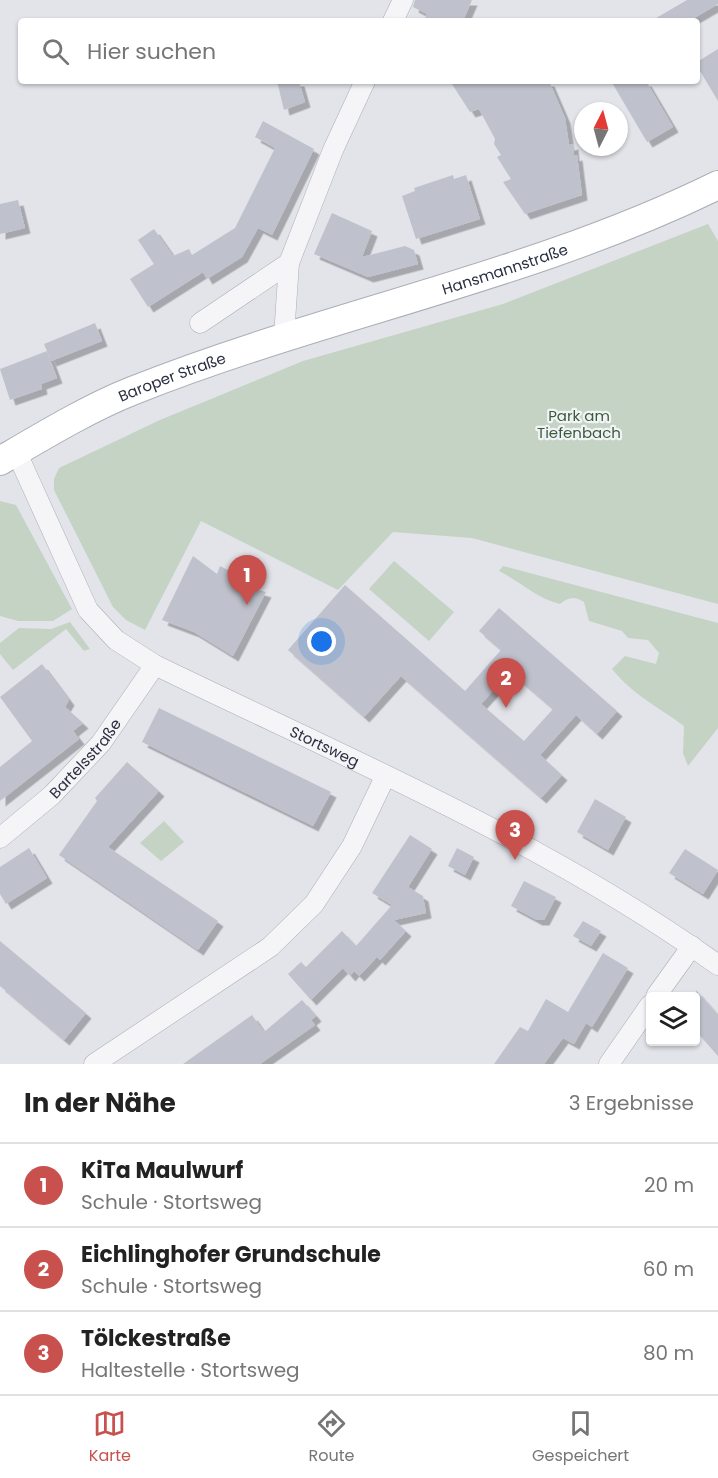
<!DOCTYPE html>
<html lang="de">
<head>
<meta charset="utf-8">
<style>
	:root { --surface:#fff; --page:#f6f6f6; --text:#222; --muted:#767676; --line:#e0e0e0; --accent:#c8514e }
	body { margin:0; font-family:Poppins,sans-serif; background:var(--page); color:var(--text) }
	.controls { position:absolute; right:18px; bottom:18px; display:grid; overflow:hidden; border-radius:6px; box-shadow:0 2px 4px #0004 }
	.controls button { width:54px; height:54px; display:grid; place-items:center; padding:0; border:0; border-bottom:2px solid var(--line); background:var(--surface); color:var(--text); font:30px sans-serif }
	.compass { position:absolute; left:574px; top:102px; width:54px; height:54px; border-radius:50%; background:var(--surface); box-shadow:0 2px 4px #0004; rotate:6deg }
	.you { position:absolute; left:322px; top:642px; width:21px; height:21px; margin:-15px; border:4px solid #fff; border-radius:50%; background:#1a73e8; box-shadow:0 0 0 9px #1a73e833 }
	.badge { display:grid; place-items:center; width:39px; height:39px; border-radius:50%; background:var(--accent); color:#fff; font-size:20px; font-weight:700 }
	.pin { position:absolute; translate:-50% -50px; filter:drop-shadow(0 2px 3px #0008) }
	.pin::after { content:''; position:absolute; top:32px; width:21px; height:18px; background:inherit; clip-path:polygon(0 0,100% 0,50% 100%) }
	.list { margin:0; padding:0; list-style:none }
	h2 { display:flex; justify-content:space-between; align-items:center; height:78px; margin:0; padding:0 24px; font-size:26px }
	h2 small { font-size:20px; font-weight:400; color:var(--muted) }
	.list li { display:grid; grid-template-columns:39px 1fr auto; gap:18px; align-items:center; box-sizing:border-box; height:84px; padding:0 24px; border-top:2px solid var(--line) }
	.list b { display:block; font-size:22px; white-space:nowrap }
	.list p { margin:0; font-size:20px; white-space:nowrap; color:var(--muted) }
	.list em { font-size:20px; font-style:normal; color:var(--muted) }
	.icon { flex:none; width:33px; height:33px; fill:none; stroke:currentColor; stroke-width:2; stroke-linecap:round; stroke-linejoin:round }
	.map { position:relative; flex:none; width:718px; height:1064px; overflow:hidden }
	.search { position:absolute; background:var(--surface); box-shadow:0 2px 4px #0004; left:18px; right:18px; top:18px; height:66px; display:flex; align-items:center; gap:15px; box-sizing:border-box; padding:0 21px; border-radius:6px; color:var(--muted); font-size:22px }
	.sheet { height:330px; background:var(--surface) }
	nav { display:flex; justify-content:space-around; align-items:center; box-sizing:border-box; height:84px; border-top:2px solid var(--line); background:var(--surface); font-size:16px; color:var(--muted) }
	nav a { display:grid; justify-items:center; gap:3px }
	nav .on { color:var(--accent) }
	.map>svg:first-child { display:block }
	.green { fill:#c5d3c4 }
	.building { fill:#bfc2cc; fill-rule:evenodd; filter:url(#shadow) }
	.lines { fill:none; stroke-linecap:round; stroke-linejoin:round }
	.street-casing { stroke:#abaeb7; stroke-width:21 }
	.secondary-casing { stroke:#abaeb7; stroke-width:30 }
	.street { stroke:#f5f5f8; stroke-width:20 }
	.secondary { stroke:#fff; stroke-width:28 }
	.labels { text-anchor:middle; dominant-baseline:central; stroke-width:4.5; stroke-linejoin:round; paint-order:stroke }
	.street-label { font-size:15px; fill:#2b2f41; stroke:#f2f3f7 }
	.park-label { font-size:15px; fill:#395c39; stroke:#f2f3f7 }
</style>
</head>
<body>
<div class="map">
<svg width="718" height="1064" viewBox="0 0 718 1064">
	<defs>
		<filter id="shadow"><feDropShadow dx="5.5" dy="5.5" stdDeviation="0" flood-color="#0004"/></filter>
	</defs>
	<rect width="100%" height="100%" fill="#e2e4ea"/>
	<!-- green -->
	<g class="green">
		<path d="M 708,224 L 718,241 L 718,604 L 472,538 L 393,532 L 338,590 L 201,521 L 145,630 L 126,620 L 113,607 L 54,490 L 54,479 L 59,468 L 160,420 L 303,361 L 503,304 Z"/>
		<path d="M 0,501 L 16,505 L 72,609 L 53,621 L 18,621 L 0,616 Z"/>
		<path d="M 394,561 L 454,612 L 429,641 L 369,589 Z"/>
		<path d="M 503,566 L 718,623 L 718,728 L 688,766 L 683,753 L 684,726 C 658,707 632,694 612,669 L 625,656 L 656,664 L 659,653 L 648,640 L 628,638 L 622,631 L 589,621 L 584,602 C 574,596 569,597 560,604 C 536,598 521,582 499,571 Z"/>
		<path d="M 70,622 L 90,649 L 84,651 L 66,629 L 13,670 L 0,654 L 0,643 L 19,628 L 51,629 Z"/>
		<path d="M 164,821 L 184,842 L 161,861 L 140,843 Z"/>
	</g>
	<!-- building -->
	<g class="building">
		<path d="M 415,0 L 472,0 L 463,21 L 424,21 L 427,14 L 413,7 Z"/>
		<path d="M 687,0 L 718,0 L 718,4 L 689,21 L 651,21 Z"/>
		<path d="M 718,49 L 718,101 L 697,66 L 697,62 Z"/>
		<path d="M 277,81 L 299,81 L 305,102 L 284,110 Z"/>
		<path d="M 450,81 L 549,81 L 565,118 L 569,145 L 573,144 L 574,156 L 577,155 L 582,195 L 525,214 L 503,182 L 511,179 L 497,157 L 501,155 L 494,144 L 495,139 L 479,109 L 470,112 Z"/>
		<path d="M 611,81 L 646,81 L 673,127 L 647,142 Z"/>
		<path d="M 263,121 L 314,149 L 272,235 L 258,228 L 242,257 L 207,279 L 203,272 L 148,307 L 130,279 L 154,264 L 138,240 L 154,229 L 173,256 L 189,249 L 192,255 L 235,228 L 275,148 L 255,137 Z"/>
		<path d="M 453,175 L 454,179 L 466,175 L 480,219 L 416,239 L 402,196 L 415,191 L 414,188 Z"/>
		<path d="M 18,200 L 25,228 L 0,234 L 0,204 Z"/>
		<path d="M 332,213 L 372,231 L 362,257 L 405,246 L 414,250 L 418,264 L 368,277 L 314,254 Z"/>
		<path d="M 95,323 L 102,341 L 51,361 L 44,344 Z"/>
		<path d="M 47,351 L 57,378 L 41,384 L 42,389 L 10,400 L 0,369 Z"/>
		<path d="M 193,556 L 217,574 L 220,566 L 242,577 L 238,584 L 266,592 L 233,656 L 194,632 L 162,620 Z"/>
		<path d="M 345,585 L 465,691 L 501,650 L 479,631 L 499,608 L 617,711 L 597,734 L 576,715 L 540,755 L 562,775 L 541,798 L 401,676 L 364,717 L 288,650 ZM 510,672 L 553,709 L 524,741 L 481,704 Z"/>
		<path d="M 42,664 L 69,700 L 65,707 L 83,723 L 73,731 L 79,739 L 0,801 L 0,767 L 32,741 L 0,697 Z"/>
		<path d="M 159,708 L 331,792 L 313,826 L 142,742 Z"/>
		<path d="M 127,762 L 159,791 L 108,847 L 218,921 L 198,950 L 59,855 L 97,801 L 95,798 Z"/>
		<path d="M 595,799 L 626,817 L 608,850 L 577,832 Z"/>
		<path d="M 410,835 L 432,849 L 408,887 L 423,896 L 426,913 L 394,920 L 406,931 L 380,960 L 377,957 L 359,976 L 354,971 L 350,976 L 343,968 L 311,1000 L 288,974 L 301,962 L 306,967 L 342,931 L 356,946 L 392,905 L 372,893 Z"/>
		<path d="M 29,848 L 47,878 L 6,904 L 0,894 L 0,867 Z"/>
		<path d="M 457,848 L 474,857 L 465,875 L 448,866 Z"/>
		<path d="M 685,849 L 718,870 L 703,894 L 669,873 Z"/>
		<path d="M 524,881 L 556,897 L 544,920 L 537,920 L 511,906 Z"/>
		<path d="M 583,921 L 601,931 L 591,946 L 573,936 Z"/>
		<path d="M 0,941 L 86,1013 L 64,1040 L 0,986 Z"/>
		<path d="M 603,953 L 628,968 L 592,1027 L 586,1023 L 574,1044 L 563,1038 L 544,1064 L 494,1064 L 520,1027 L 528,1031 L 546,999 L 568,1012 Z"/>
		<path d="M 696,990 L 718,1015 L 718,1056 L 696,1031 Z"/>
		<path d="M 302,1000 L 316,1016 L 311,1020 L 315,1025 L 260,1064 L 183,1064 L 252,1015 L 264,1032 Z"/>
	</g>
	<g class="lines">
		<defs>
			<g id="street">
				<path d="M 393,21 L 403,0"/>
				<path d="M 200,323 L 289,263"/>
				<path d="M 284,336 L 289,263 L 333,150 L 365,81"/>
				<path id="s1" d="M 16,451 L 88,610 L 116,640 L 155,665 C 346,758 545,841 718,965"/>
				<path id="s2" d="M 0,838 L 52,795 L 101,743 L 155,665"/>
				<path d="M 656,996 L 692,946"/>
				<path d="M 94,1064 L 270,947 L 314,904 L 352,846 L 385,777"/>
				<path d="M 609,1064 L 650,1005"/>
			</g>
			<g id="secondary">
				<path id="s3" d="M 0,461 C 41,437 89,408 132,391 C 325,314 531,277 718,185"/>
			</g>
		</defs>
		<!-- street casing -->
		<use href="#street" class="street-casing"/>
		<!-- secondary casing -->
		<use href="#secondary" class="secondary-casing"/>
		<!-- street -->
		<use href="#street" class="street"/>
		<!-- secondary -->
		<use href="#secondary" class="secondary"/>
	</g>
	<g class="labels">
		<!-- street labels -->
		<g class="street-label">
			<text stroke="none"><textPath href="#s3" startOffset="542">Hansmannstraße</textPath></text>
			<text stroke="none"><textPath href="#s3" startOffset="192">Baroper Straße</textPath></text>
			<text stroke="none"><textPath href="#s1" startOffset="450">Stortsweg</textPath></text>
			<text stroke="none"><textPath href="#s2" startOffset="117">Bartelsstraße</textPath></text>
		</g>
		<!-- park labels -->
		<g class="park-label">
			<text x="579" y="415">Park am<tspan x="579" dy="17">Tiefenbach</tspan></text>
		</g>
	</g>
</svg>
<div class="controls">
<button><svg class="icon" aria-label="layers" viewBox="0 0 24 24"><path d="M12 4l9 5-9 5-9-5zM3 14l9 5 9-5"/></svg></button>
</div>
<svg class="compass" viewBox="-18 -18 36 36"><path d="M0-13l5 13h-10z" fill="#e53935"/><path d="M0 13l5-13h-10z" fill="#767676"/></svg>
<div class="you"></div>
<div class="pin badge" style="left:247px;top:605px">1</div>
<div class="pin badge" style="left:506px;top:708px">2</div>
<div class="pin badge" style="left:515px;top:860px">3</div>
<div class="search"><svg class="icon" aria-label="search" viewBox="0 0 24 24"><circle cx="10" cy="10" r="6"/><path d="M15 15l6 6"/></svg>Hier suchen</div>
</div>
<section class="sheet">
<h2>In der Nähe<small>3 Ergebnisse</small></h2>
<ul class="list">
<li><span class="badge">1</span><div><b>KiTa Maulwurf</b><p>Schule · Stortsweg</p></div><em>20 m</em></li>
<li><span class="badge">2</span><div><b>Eichlinghofer Grundschule</b><p>Schule · Stortsweg</p></div><em>60 m</em></li>
<li><span class="badge">3</span><div><b>Tölckestraße</b><p>Haltestelle · Stortsweg</p></div><em>80 m</em></li>
</ul>
</section>
<nav>
<a class="on"><svg class="icon" aria-label="map" viewBox="0 0 24 24"><path d="M3 6l6-2 6 2 6-2v14l-6 2-6-2-6 2zM9 4v14M15 6v14"/></svg>Karte</a>
<a><svg class="icon" aria-label="directions" viewBox="0 0 24 24"><path d="M12 3l9 9-9 9-9-9zM9 14v-3h6M13 9l2 2-2 2"/></svg>Route</a>
<a><svg class="icon" aria-label="saved" viewBox="0 0 24 24"><path d="M7 4h10v16l-5-4-5 4z"/></svg>Gespeichert</a>
</nav>
</body>
</html>
